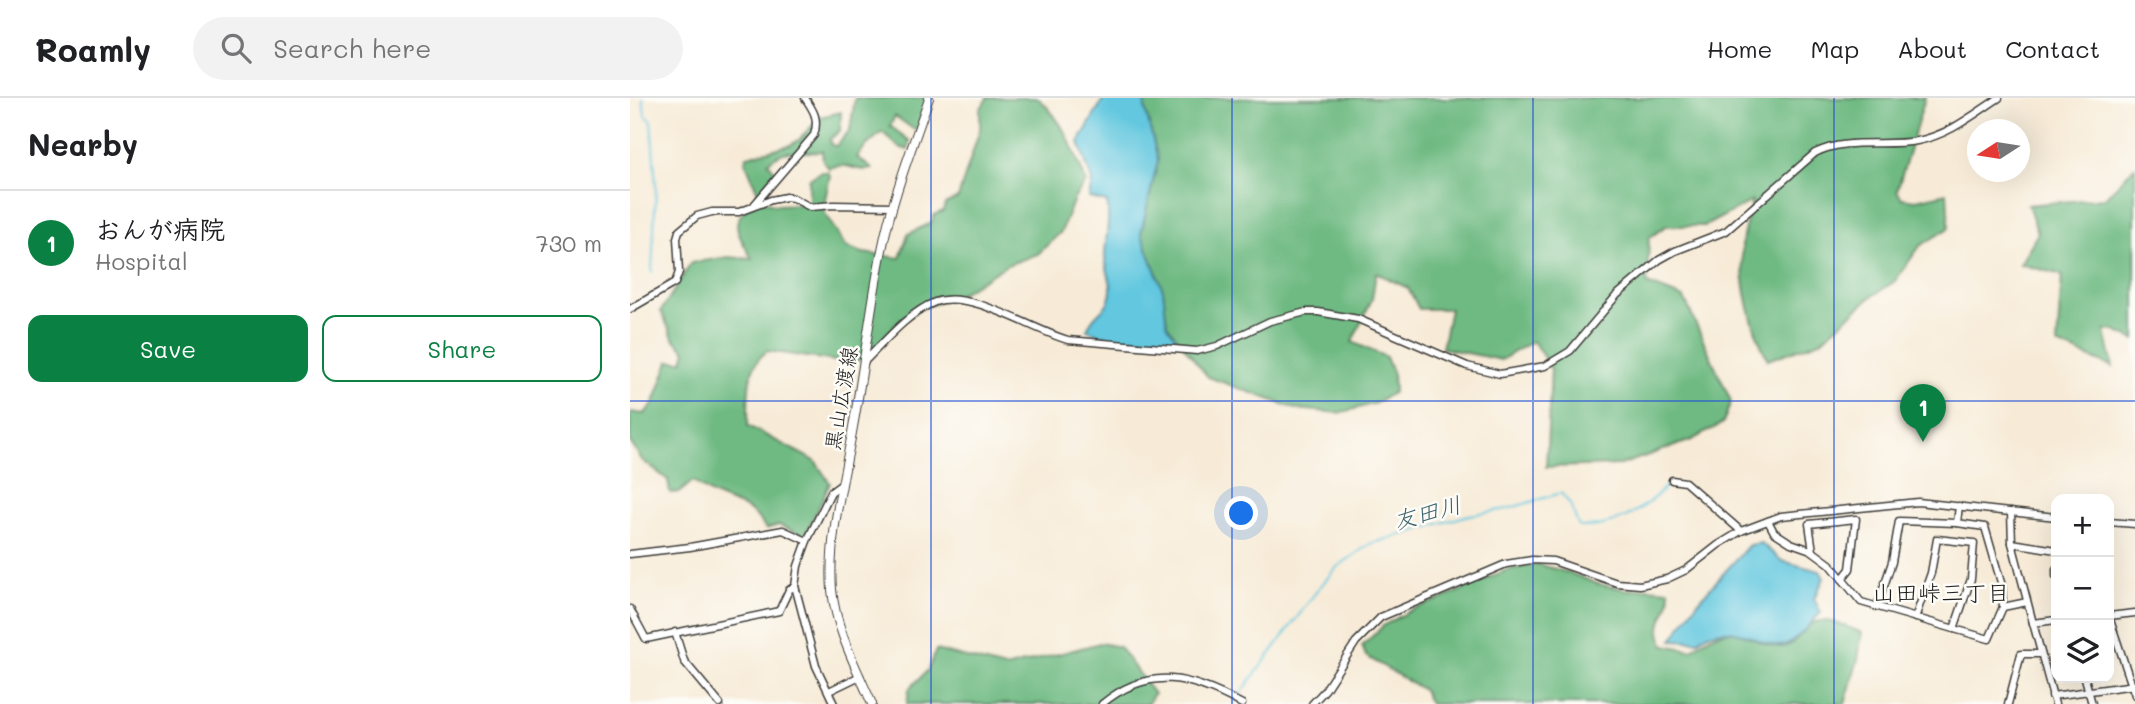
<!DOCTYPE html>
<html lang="en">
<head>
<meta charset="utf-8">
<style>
	:root { --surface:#fff; --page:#f2f2f2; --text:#202124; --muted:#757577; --line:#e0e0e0; --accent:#0b8043 }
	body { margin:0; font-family:Mali,"Klee One",sans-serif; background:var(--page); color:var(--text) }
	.controls { position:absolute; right:21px; bottom:21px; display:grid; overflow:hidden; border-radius:14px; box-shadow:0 7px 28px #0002 }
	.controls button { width:63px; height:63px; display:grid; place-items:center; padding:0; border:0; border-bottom:2px solid var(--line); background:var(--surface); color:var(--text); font:35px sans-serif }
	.compass { position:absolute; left:1337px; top:21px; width:63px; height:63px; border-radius:50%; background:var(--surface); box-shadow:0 7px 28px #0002; rotate:258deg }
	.you { position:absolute; left:612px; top:416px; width:24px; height:24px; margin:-18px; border:5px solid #fff; border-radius:50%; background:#1a73e8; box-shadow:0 0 0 10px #1a73e833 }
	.badge { display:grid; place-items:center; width:46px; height:46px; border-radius:50%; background:var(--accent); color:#fff; font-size:23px; font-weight:700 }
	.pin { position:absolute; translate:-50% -58px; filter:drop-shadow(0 2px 4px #0008) }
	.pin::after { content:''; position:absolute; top:37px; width:24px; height:21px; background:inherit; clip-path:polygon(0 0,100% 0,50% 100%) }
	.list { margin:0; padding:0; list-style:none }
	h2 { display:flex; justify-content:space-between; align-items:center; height:91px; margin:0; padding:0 28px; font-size:30px }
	h2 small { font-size:23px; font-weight:400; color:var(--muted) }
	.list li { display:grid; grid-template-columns:46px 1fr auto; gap:21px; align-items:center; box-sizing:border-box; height:105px; padding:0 28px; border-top:2px solid var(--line) }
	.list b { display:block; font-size:26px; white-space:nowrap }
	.list p { margin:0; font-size:23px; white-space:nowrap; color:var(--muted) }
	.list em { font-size:23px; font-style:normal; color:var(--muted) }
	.actions { display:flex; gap:14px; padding:21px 28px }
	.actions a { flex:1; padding:16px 0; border:2px solid var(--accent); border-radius:14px; text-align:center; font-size:24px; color:var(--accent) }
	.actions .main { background:var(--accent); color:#fff }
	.icon { flex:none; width:38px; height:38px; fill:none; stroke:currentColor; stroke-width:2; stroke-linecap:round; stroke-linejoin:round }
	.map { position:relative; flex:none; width:1505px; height:606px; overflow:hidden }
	header { display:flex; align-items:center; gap:42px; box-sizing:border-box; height:98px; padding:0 35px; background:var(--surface); border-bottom:2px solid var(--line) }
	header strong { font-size:33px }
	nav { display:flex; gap:38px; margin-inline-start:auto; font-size:24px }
	.search { width:490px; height:63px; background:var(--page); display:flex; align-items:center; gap:18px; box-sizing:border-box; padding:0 24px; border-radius:38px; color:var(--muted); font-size:26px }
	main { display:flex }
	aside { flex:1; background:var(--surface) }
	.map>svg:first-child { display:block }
	.forest { fill:#6eba82; stroke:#456b4f; stroke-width:2 }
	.water { fill:#62c7df; stroke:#3f727e; stroke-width:2 }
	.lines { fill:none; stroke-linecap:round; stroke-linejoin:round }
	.stream { stroke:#62c7df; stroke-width:2 }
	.minor-casing { stroke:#3d3b38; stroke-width:9 }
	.major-casing { stroke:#3d3b38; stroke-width:10 }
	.minor { stroke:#fff; stroke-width:6 }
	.major { stroke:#fff; stroke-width:8 }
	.grid { fill:none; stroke:#1d4ed8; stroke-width:2; stroke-opacity:0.55 }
	.labels { text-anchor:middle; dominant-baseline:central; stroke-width:5; stroke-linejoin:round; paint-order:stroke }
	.street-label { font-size:21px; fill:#1c1c1c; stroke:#fdfcf7 }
	.water-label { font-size:23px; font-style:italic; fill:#38606a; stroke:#fdfcf7 }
	.neighbourhood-label { font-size:23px; fill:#1c1c1c; stroke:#fdfcf7 }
</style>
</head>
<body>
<header>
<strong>Roamly</strong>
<div class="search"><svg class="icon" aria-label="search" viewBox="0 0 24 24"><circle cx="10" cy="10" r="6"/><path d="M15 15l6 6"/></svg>Search here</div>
<nav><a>Home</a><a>Map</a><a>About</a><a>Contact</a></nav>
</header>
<main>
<aside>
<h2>Nearby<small></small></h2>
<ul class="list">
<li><span class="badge">1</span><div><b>おんが病院</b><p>Hospital</p></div><em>730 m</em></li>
</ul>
<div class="actions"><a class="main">Save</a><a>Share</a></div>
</aside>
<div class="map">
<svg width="1505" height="606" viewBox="0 0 1505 606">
	<rect width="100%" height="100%" fill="#fdfcf7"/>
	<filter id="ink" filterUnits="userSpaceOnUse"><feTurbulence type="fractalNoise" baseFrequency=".0143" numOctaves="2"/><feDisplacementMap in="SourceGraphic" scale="14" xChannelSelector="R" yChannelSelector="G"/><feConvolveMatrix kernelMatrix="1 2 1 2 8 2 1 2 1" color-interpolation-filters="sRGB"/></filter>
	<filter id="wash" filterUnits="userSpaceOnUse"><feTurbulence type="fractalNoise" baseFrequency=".00686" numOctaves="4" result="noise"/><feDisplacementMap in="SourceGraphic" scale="28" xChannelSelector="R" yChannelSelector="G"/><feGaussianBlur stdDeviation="1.57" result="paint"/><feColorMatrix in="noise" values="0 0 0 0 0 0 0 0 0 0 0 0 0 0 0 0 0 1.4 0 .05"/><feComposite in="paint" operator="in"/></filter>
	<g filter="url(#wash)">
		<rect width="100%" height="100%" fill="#f7ebd7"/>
		<!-- forest -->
		<g class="forest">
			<path d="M 225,0 L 297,0 L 286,33 L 265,18 L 260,28 L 280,43 L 278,52 L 269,49 L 252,34 L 235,49 L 227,59 L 242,71 C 222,75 221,63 199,70 L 193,63 L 192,53 C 167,57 160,47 138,64 L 148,77 L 129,97 L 115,63 L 117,58 L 160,47 L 170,41 L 190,19 L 211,14 L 210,33 L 200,41 L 201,47 L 206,48 L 220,32 Z"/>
			<path d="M 357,0 L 408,0 C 434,23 444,52 456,84 L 444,101 L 431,134 L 408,156 L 377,167 L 331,195 L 285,213 L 231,261 L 225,264 L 206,263 L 137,253 C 114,270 119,301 118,328 L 185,363 L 200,385 L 175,438 L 149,427 L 136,431 C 120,406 111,410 86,398 C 78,395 70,388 63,383 L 50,394 L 40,395 L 38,382 L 12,362 L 0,344 L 0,314 L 14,316 L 23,307 L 39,263 L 53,263 L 56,253 L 43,240 L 31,213 L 61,165 L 98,159 L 122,161 C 106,131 95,122 131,101 L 145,107 L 179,106 L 179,81 L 191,74 L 198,74 L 200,78 L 195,101 L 195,116 L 216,149 L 233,155 L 270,160 L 278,136 L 301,125 L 304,117 L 313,113 L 315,106 L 328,100 L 350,31 L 350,12 Z"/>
			<path d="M 515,0 L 1295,0 L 1267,93 L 1272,100 L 1286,102 L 1317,95 L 1319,130 L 1290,148 L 1265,183 L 1241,199 L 1190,243 L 1138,262 C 1121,230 1112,188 1112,151 C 1111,136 1119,118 1122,103 L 1075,128 L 1036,128 L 1019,140 L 1017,186 L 1054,200 L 1101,303 L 1093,325 L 1062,342 L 990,367 L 916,369 L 921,271 L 903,243 L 871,262 L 812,250 L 820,211 L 789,211 L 778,190 L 746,175 L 742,201 L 722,244 L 756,259 L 763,276 L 764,294 L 746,305 L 710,315 L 666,311 L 578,279 L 537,227 L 533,192 L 511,135 L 528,62 L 515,10 Z"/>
			<path d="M 1505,68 L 1505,242 L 1483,232 L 1475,233 L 1483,269 L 1427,246 L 1432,177 L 1390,166 L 1408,135 L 1398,107 L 1475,100 Z"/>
			<path d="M 907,466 L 940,475 L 968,486 L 1000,492 L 1017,490 L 1039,492 C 1044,512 1020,524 1035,547 L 1061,552 C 1073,542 1093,529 1110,535 C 1124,540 1136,549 1151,549 C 1168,549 1173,524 1191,523 C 1204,522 1220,530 1232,535 L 1228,561 L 1215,606 L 800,606 L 793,592 L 736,558 L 732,548 L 754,527 L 783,511 L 814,500 L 874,473 Z"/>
			<path d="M 470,545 L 489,549 L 524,596 L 517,606 L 277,606 L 279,591 L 298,572 L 306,552 L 375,570 Z"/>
		</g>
		<!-- water -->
		<g class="water">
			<path d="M 474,0 L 515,0 L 515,10 L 528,62 L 511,135 L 533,192 L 537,227 L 548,242 L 482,241 L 457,232 C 462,216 475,213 479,202 C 485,187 476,174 475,159 C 475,141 481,122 477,104 L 459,100 L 462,83 L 449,44 Z"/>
			<path d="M 1131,445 L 1152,463 L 1190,473 L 1194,480 L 1184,501 L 1191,515 C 1181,524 1170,540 1158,546 C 1135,557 1105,514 1067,543 L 1042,542 L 1066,506 L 1119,447 Z"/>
		</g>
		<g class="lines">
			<!-- stream -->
			<g class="stream">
				<path d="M 13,0 L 15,17 L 21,22 L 26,89 L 22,174"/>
				<path d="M 603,606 L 689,490 L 707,469 L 740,446 L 839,417 L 877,411 L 931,395 L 940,406 L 949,429 C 986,430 1016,411 1039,385"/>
			</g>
		</g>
	</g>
	<g filter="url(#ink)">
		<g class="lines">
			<defs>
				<g id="minor">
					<path d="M 124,107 L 184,37 C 189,21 184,13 175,0"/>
					<path d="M 0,211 L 45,185 L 49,174 L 47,140 L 49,133 L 67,118 L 82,114 L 109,114 L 141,102 L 156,99 L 163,100 L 180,109 L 204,107 L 263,108"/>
					<path d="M 235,263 C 255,243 278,215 305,204 C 341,191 402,232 438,242 L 567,253 L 587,248 L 640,223 L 676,214 L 688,214 L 728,221 L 837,268 L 870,276 L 915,268 L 940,253 L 987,197 L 1029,162 L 1045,153 L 1096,133 L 1185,55 C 1217,39 1253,49 1287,43 C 1319,37 1343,17 1369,0"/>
					<path d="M 1042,382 L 1055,384 L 1111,433"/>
					<path d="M 1381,414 L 1382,445 L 1403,525"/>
					<path d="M 1138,423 L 1144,434 L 1161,445 L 1181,452 L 1200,466 L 1231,504 L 1359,541 L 1373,509 L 1397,504"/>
					<path d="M 1479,424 L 1505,426"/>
					<path d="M 1327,425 L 1355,429 L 1372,488 L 1373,509"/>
					<path d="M 1382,445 L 1426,452"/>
					<path d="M 1183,453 L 1179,426 L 1226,421 L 1220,471 L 1212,481"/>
					<path d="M 0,456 L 60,449 L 153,432 L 177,443"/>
					<path d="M 1426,471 L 1426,478"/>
					<path d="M 1247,509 L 1262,464 L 1269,423 L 1327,425 L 1329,408"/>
					<path d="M 0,511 L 16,541 L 149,513 L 159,492 L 165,488"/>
					<path d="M 1479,518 L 1505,515"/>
					<path d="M 1479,519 L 1505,597"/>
					<path d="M 1285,520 L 1301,475 L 1307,441 L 1344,445 L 1341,481 L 1324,531"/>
					<path d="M 45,534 L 54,563 L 90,606"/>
					<path d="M 1455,580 L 1462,606"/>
					<path d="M 199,593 L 230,578"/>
					<path d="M 1422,598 L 1505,587"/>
					<path d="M 204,606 L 186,568 L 165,488 L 168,468 L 177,443 L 201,394 L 212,386"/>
					<path d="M 472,606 C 520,566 562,579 612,606"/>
					<path d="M 682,606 L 695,592 L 726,544 L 751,519 L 876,466 L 902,462 L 923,463 L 987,485 L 1010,487 L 1037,481 L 1056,472 L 1088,447 L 1111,433 L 1151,418 L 1288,404 L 1426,419"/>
					<path d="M 1378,606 L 1391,556 L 1411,556"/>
					<path d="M 1425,606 L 1403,525 L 1426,522"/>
				</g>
				<path id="major" d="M 242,606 C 226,569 206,532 202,492 C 198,438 214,382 223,329 C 234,270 240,210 252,152 C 262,100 282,50 299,0"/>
			</defs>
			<!-- minor casing -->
			<use href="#minor" class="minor-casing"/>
			<!-- major casing -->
			<use href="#major" class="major-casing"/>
			<!-- minor -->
			<use href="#minor" class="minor"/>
			<!-- major -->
			<use href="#major" class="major"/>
		</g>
	</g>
	<!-- grid -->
	<path class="grid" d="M 301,0 L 301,606M 602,0 L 602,606M 903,0 L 903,606M 1204,0 L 1204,606M 0,303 L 1505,303"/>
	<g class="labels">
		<!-- street labels -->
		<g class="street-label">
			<text transform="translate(210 300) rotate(-80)">黒山広渡線</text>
		</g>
		<!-- water labels -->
		<g class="water-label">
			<text transform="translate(797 414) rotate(-15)">友田川</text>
		</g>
		<!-- neighbourhood labels -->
		<g class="neighbourhood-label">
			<text x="1311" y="494">山田峠三丁目</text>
		</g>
	</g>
</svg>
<div class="controls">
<button>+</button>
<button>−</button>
<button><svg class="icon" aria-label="layers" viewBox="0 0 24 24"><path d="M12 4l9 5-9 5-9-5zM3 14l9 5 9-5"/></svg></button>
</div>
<svg class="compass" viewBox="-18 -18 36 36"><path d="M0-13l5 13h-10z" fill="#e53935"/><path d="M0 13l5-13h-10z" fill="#757577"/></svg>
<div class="you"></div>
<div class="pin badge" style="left:1293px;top:344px">1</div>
</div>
</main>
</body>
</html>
